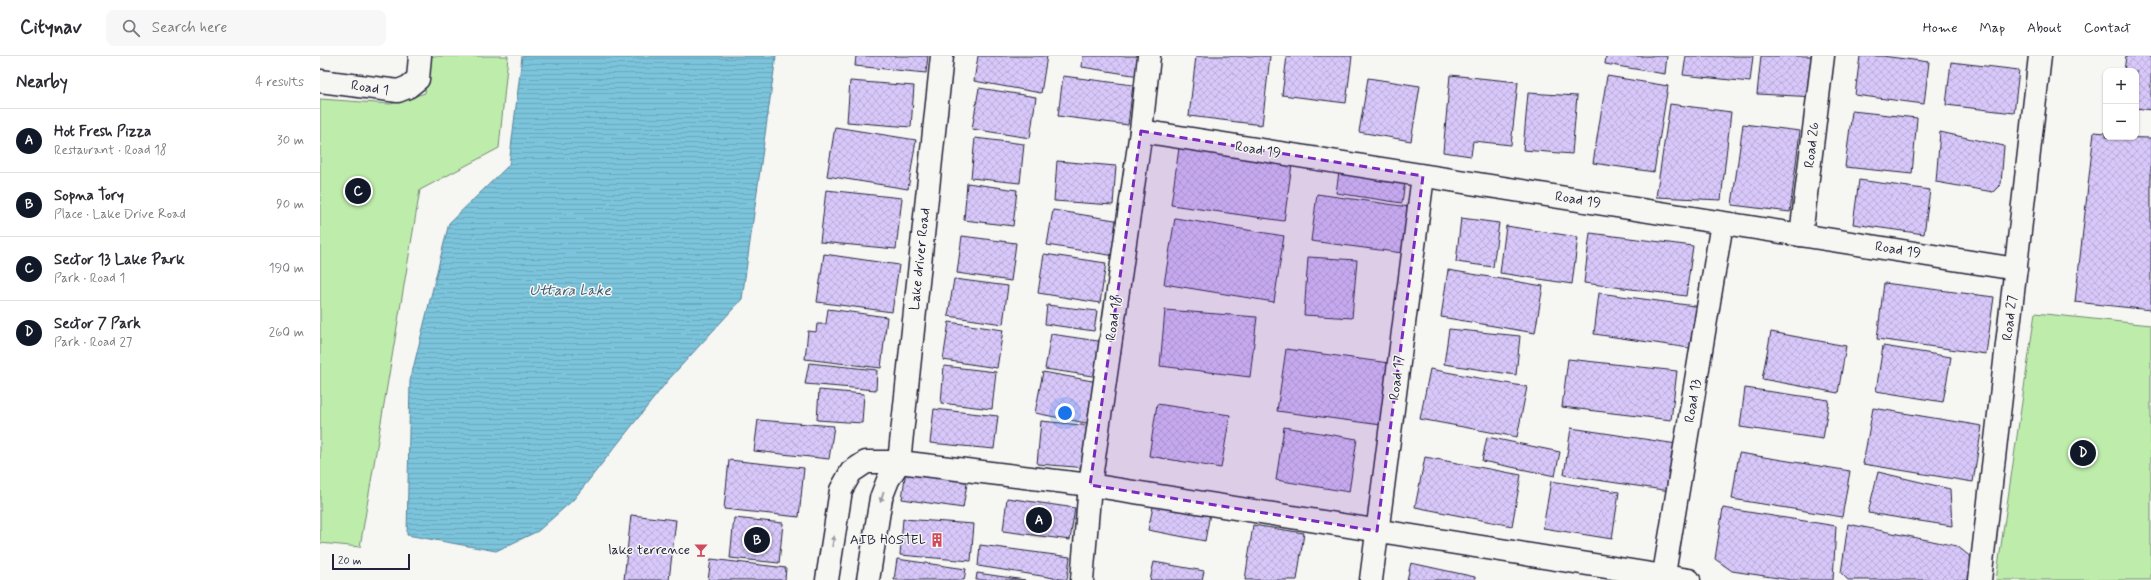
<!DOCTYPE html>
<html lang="en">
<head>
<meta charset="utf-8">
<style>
	:root { --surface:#fff; --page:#f7f7f7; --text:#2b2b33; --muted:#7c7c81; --line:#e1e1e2; --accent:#111827 }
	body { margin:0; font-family:Mynerve,sans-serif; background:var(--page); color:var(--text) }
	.controls { position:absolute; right:12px; top:12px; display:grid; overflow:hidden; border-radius:8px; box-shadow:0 1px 3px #0004 }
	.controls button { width:36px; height:36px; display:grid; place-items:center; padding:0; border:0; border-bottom:1px solid var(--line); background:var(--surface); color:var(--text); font:20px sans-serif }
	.scale { position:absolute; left:12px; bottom:10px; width:78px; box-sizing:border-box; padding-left:4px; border:2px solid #22223b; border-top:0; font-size:11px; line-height:14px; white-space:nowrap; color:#22223b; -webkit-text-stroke:3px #f6f6f2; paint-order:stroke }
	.you { position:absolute; left:745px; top:357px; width:14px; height:14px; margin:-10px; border:3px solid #fff; border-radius:50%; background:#1a73e8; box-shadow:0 0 0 6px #1a73e833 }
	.badge { display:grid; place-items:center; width:26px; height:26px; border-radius:50%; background:var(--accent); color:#fff; font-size:13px; font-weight:700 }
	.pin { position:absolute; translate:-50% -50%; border:2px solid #fff; box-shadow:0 1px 4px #0006 }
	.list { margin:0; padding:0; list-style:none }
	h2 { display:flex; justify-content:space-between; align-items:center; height:52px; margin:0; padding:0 16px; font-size:17px }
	h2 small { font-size:13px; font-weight:400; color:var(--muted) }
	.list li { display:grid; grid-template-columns:26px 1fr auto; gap:12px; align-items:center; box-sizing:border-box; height:64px; padding:0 16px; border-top:1px solid var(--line) }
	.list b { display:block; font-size:15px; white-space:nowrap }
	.list p { margin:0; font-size:13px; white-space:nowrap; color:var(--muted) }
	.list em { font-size:13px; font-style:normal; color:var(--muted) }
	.icon { flex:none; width:22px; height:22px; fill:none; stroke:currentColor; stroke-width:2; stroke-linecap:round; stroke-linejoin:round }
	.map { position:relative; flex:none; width:1831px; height:524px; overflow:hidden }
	header { display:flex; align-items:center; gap:24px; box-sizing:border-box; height:56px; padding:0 20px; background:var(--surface); border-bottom:1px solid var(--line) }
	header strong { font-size:19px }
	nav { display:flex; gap:22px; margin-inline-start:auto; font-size:14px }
	.search { width:280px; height:36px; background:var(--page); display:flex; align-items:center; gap:10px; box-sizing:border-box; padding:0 14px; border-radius:8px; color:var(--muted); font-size:15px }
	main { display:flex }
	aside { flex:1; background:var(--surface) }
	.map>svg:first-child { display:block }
	.park { fill:#beedab; stroke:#708873 }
	.water { fill:url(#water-rules); stroke:#57839b }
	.building { fill:url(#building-cross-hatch); stroke:#22223b }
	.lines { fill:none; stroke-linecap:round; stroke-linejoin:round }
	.minor-casing { stroke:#22223b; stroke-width:25 }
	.minor { stroke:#f6f6f2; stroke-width:22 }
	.oneway { fill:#9797a0 }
	.marked { fill:#7b2cbf; fill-opacity:0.2; stroke:#7b2cbf; stroke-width:3; stroke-dasharray:8 5; stroke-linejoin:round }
	.labels { text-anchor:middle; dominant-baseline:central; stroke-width:3; stroke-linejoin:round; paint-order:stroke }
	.street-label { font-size:14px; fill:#22223b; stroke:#f6f6f2 }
	.poi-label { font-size:14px; fill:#22223b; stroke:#f6f6f2; text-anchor:end }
	.water-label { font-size:15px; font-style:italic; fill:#415b73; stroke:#f6f6f2 }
</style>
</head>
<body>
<header>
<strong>Citynav</strong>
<div class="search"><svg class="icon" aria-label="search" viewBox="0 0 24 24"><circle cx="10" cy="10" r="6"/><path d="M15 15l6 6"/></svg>Search here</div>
<nav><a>Home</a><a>Map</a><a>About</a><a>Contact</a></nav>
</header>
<main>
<aside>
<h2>Nearby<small>4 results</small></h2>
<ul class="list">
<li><span class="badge">A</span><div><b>Hot Fresh Pizza</b><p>Restaurant · Road 18</p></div><em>30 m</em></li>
<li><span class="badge">B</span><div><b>Sopna Tory</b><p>Place · Lake Drive Road</p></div><em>90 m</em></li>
<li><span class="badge">C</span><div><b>Sector 13 Lake Park</b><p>Park · Road 1</p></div><em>190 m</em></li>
<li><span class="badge">D</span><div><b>Sector 7 Park</b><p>Park · Road 27</p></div><em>260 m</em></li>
</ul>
</aside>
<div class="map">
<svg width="1831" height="524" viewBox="0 0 1831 524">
	<defs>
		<pattern id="water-rules" width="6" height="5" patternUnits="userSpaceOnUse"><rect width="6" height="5" fill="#7bc4db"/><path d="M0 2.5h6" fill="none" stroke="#6aa8bd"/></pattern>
		<pattern id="building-cross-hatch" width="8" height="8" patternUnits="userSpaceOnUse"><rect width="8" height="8" fill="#d8c8fa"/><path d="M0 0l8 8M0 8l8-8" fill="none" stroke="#b9acd7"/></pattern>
	</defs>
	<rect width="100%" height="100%" fill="#f6f6f2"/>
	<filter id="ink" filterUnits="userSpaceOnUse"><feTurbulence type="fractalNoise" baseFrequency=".025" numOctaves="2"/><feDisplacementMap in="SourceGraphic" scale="8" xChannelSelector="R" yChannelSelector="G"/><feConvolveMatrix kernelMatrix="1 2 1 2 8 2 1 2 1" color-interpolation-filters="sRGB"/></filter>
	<g filter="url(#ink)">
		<!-- park -->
		<g class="park">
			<path d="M 109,0 L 188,0 L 179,92 L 100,134 L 40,491 L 0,487 L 0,43 L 71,48 L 105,37 Z"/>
			<path d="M 1715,257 L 1831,269 L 1831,524 L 1676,524 Z"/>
		</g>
		<!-- water -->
		<path class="water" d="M 202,0 L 456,0 L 422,243 L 349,323 L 253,444 L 218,475 L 176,495 L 87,479 L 90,325 L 129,167 L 189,109 Z"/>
		<!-- building -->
		<g class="building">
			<path d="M 536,0 L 608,0 L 606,17 L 535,10 Z"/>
			<path d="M 658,0 L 727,0 L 721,37 L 654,25 Z"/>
			<path d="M 763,0 L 822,0 L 819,20 L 762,11 Z"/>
			<path d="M 876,0 L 950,0 L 942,69 L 869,60 Z"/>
			<path d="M 967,0 L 1032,0 L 1026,47 L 962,39 Z"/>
			<path d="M 1286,0 L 1347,0 L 1345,18 L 1285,8 Z"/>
			<path d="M 1366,0 L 1433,0 L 1430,26 L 1363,19 Z"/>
			<path d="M 1441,0 L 1500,0 L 1496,41 L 1437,38 Z"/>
			<path d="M 1540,0 L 1562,0 L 1609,6 L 1604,48 L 1535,39 Z"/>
			<path d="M 1806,0 L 1831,0 L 1831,54 L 1816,52 L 1816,15 L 1804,15 Z"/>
			<path d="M 1631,6 L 1699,14 L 1694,57 L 1626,49 Z"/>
			<path d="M 1130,19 L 1198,26 L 1191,89 L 1153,85 L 1151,100 L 1123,96 Z"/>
			<path d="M 743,20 L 813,29 L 808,69 L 738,60 Z"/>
			<path d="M 1287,20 L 1348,30 L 1334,116 L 1273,107 Z"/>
			<path d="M 1048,22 L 1100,30 L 1091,85 L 1039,76 Z"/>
			<path d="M 530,25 L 594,30 L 591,71 L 527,66 Z"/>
			<path d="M 659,32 L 716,41 L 710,82 L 652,73 Z"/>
			<path d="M 1208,37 L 1257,40 L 1252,98 L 1203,94 Z"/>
			<path d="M 1350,48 L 1411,56 L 1401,144 L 1336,141 Z"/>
			<path d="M 1532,55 L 1597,62 L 1592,118 L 1525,111 Z"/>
			<path d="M 1423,68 L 1480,75 L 1470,156 L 1412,149 Z"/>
			<path d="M 515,71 L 596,84 L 588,133 L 507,120 Z"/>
			<path d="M 1620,76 L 1684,90 L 1681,128 L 1673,136 L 1616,126 Z"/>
			<path d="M 1774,76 L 1786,77 L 1786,81 L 1831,82 L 1831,254 L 1755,246 Z"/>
			<path d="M 655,82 L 704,88 L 700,127 L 651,122 Z"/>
			<path d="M 860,85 L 973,101 L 964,165 L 851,149 Z"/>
			<path d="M 737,105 L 796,110 L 793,149 L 734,145 Z"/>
			<path d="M 1019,116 L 1085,125 L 1082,147 L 1016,137 Z"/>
			<path d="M 1539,124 L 1610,134 L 1604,178 L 1533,168 Z"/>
			<path d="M 647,127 L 697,134 L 693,170 L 644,164 Z"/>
			<path d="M 506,134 L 582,142 L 576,193 L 500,186 Z"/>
			<path d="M 997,138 L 1096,152 L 1090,198 L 991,185 Z"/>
			<path d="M 733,154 L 801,165 L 795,200 L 727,189 Z"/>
			<path d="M 855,162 L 964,180 L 954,246 L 844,228 Z"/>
			<path d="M 1141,162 L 1179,167 L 1173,211 L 1136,206 Z"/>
			<path d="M 1186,170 L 1258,181 L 1252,228 L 1180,217 Z"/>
			<path d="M 1270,177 L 1373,190 L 1366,240 L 1264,227 Z"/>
			<path d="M 642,180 L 696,187 L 691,225 L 637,217 Z"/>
			<path d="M 504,198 L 579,209 L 572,256 L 497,246 Z"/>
			<path d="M 724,198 L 786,207 L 780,247 L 718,237 Z"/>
			<path d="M 988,201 L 1037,204 L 1032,262 L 984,259 Z"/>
			<path d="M 1128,214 L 1223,230 L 1215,277 L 1121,261 Z"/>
			<path d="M 634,223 L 688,230 L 683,268 L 628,260 Z"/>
			<path d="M 1564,227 L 1674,241 L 1666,298 L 1557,283 Z"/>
			<path d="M 1279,237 L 1382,251 L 1376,293 L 1274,278 Z"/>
			<path d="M 727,249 L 777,255 L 774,275 L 725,268 Z"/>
			<path d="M 508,253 L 567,261 L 561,312 L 485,303 L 488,275 L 496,276 L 497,268 L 506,268 Z"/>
			<path d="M 845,254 L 937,261 L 930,321 L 840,310 Z"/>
			<path d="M 629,266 L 683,274 L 677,312 L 623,304 Z"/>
			<path d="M 1129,273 L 1200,280 L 1196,319 L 1124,308 Z"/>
			<path d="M 1451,276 L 1526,290 L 1518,337 L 1442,323 Z"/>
			<path d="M 731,278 L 791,287 L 786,322 L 725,313 Z"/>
			<path d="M 1563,290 L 1631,301 L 1623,346 L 1556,335 Z"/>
			<path d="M 966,293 L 1069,307 L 1061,369 L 957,355 Z"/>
			<path d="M 1248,303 L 1357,315 L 1351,364 L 1242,351 Z"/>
			<path d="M 489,307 L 557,314 L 556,334 L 485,328 Z"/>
			<path d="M 624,310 L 676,316 L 672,353 L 621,347 Z"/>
			<path d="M 1110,313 L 1207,331 L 1197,381 L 1100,363 Z"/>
			<path d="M 723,316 L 789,328 L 781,370 L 715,357 Z"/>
			<path d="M 1425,332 L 1509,344 L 1503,383 L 1420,371 Z"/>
			<path d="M 499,334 L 544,338 L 542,367 L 497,364 Z"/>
			<path d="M 837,348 L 910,359 L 901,412 L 829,400 Z"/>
			<path d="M 1553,352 L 1662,370 L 1653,426 L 1543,408 Z"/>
			<path d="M 614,353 L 678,360 L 674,393 L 610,387 Z"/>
			<path d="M 438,364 L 514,370 L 509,403 L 434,395 Z"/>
			<path d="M 721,365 L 771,370 L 768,412 L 717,408 Z"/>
			<path d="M 964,371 L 1037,383 L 1029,436 L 956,424 Z"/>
			<path d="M 1251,372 L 1357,388 L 1350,435 L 1244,419 Z"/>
			<path d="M 1167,381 L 1240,396 L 1235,420 L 1162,405 Z"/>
			<path d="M 1419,397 L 1530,415 L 1522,461 L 1412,443 Z"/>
			<path d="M 1105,401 L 1201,419 L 1192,470 L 1095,451 Z"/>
			<path d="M 409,404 L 484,412 L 479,461 L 404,453 Z"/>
			<path d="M 587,406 L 649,415 L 643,452 L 582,443 Z"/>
			<path d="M 1558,416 L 1630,433 L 1632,470 L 1548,457 Z"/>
			<path d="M 1231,425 L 1299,436 L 1292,483 L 1223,472 Z"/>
			<path d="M 687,442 L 755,452 L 750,484 L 683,475 Z"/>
			<path d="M 835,442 L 891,452 L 885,485 L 828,474 Z"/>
			<path d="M 1403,452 L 1516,470 L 1513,524 L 1471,524 L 1412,515 L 1395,503 Z"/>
			<path d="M 311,459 L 356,464 L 349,524 L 304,524 Z"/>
			<path d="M 414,462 L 463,467 L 459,507 L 410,502 Z"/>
			<path d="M 583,463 L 654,468 L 651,505 L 580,499 Z"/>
			<path d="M 1528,468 L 1637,490 L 1652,502 L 1656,524 L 1528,524 L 1521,517 Z"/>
			<path d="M 933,469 L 984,477 L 977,524 L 925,524 Z"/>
			<path d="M 660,489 L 750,501 L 747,524 L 658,510 Z"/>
			<path d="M 391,503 L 466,512 L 465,524 L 388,524 Z"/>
			<path d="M 577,503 L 646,513 L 644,524 L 574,524 Z"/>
			<path d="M 834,506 L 884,515 L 882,524 L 830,524 Z"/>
			<path d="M 1091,507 L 1155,521 L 1155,524 L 1087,524 Z"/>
			<path d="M 657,517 L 705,524 L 656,524 Z"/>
		</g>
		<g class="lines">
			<defs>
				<g id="minor">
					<path d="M 0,25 L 78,35 L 88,31 L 98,23 L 100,0"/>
					<path d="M 821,75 L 1696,213"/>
					<path d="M 1481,179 L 1503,0"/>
					<path d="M 507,524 L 521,434 L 531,416 L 546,406 L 579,406 L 770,429 L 1369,524"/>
					<path d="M 548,524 L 561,442 L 568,424 L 579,406 L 622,0"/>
					<path d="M 762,524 L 770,429 L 821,75 L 829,0"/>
					<path d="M 1051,524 L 1103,120"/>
					<path d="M 1343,524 L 1402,167"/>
					<path d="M 1660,524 L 1720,0"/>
				</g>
			</defs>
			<!-- minor casing -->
			<use href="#minor" class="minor-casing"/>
			<!-- minor -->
			<use href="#minor" class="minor"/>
		</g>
		<!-- one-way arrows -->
		<defs><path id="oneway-solid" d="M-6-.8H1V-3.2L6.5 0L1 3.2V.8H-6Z"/></defs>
		<g class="oneway">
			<use href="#oneway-solid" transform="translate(562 441) rotate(107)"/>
			<use href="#oneway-solid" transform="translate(513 485) rotate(-81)"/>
		</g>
	</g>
	<!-- marked area -->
	<path class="marked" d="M 821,75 L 1103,120 L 1057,475 L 770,429 Z"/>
	<!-- icons -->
	<defs>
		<symbol id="building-bare" viewBox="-9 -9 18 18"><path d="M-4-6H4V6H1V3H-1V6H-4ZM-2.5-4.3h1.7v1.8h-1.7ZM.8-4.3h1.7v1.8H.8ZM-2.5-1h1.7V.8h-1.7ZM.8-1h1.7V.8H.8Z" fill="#d1495b" stroke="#f6f6f2" stroke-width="2.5" paint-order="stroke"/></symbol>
		<symbol id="bar-bare" viewBox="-9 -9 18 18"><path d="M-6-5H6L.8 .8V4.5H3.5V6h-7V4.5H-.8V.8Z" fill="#d1495b" stroke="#f6f6f2" stroke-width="2.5" paint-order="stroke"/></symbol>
	</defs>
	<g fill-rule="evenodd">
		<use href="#building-bare" x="607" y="474" width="20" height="20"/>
		<use href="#bar-bare" x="371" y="484" width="20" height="20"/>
	</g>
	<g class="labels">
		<!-- street labels -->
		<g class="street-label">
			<text transform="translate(50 32) rotate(8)">Road 1</text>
			<text transform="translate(1492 89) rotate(-83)">Road 26</text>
			<text transform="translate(938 94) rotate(9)">Road 19</text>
			<text transform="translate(1258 144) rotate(9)">Road 19</text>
			<text transform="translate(1578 194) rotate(9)">Road 19</text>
			<text transform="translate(600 203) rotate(-84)">Lake driver Road</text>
			<text transform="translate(794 262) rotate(-82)">Road 18</text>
			<text transform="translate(1690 262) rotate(-83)">Road 27</text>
			<text transform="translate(1077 322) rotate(-83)">Road 17</text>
			<text transform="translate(1373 345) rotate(-81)">Road 13</text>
		</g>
		<!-- poi labels -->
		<g class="poi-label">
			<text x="606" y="484">AIB HOSTEL</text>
			<text x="370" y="494">lake terrence</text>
		</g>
		<!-- water labels -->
		<g class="water-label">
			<text x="250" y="235">Uttara Lake</text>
		</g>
	</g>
</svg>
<div class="controls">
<button>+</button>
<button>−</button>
</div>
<div class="scale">20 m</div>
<div class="you"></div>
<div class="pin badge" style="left:719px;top:464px">A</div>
<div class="pin badge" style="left:437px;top:484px">B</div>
<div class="pin badge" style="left:38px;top:135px">C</div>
<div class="pin badge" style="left:1763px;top:397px">D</div>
</div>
</main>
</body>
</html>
